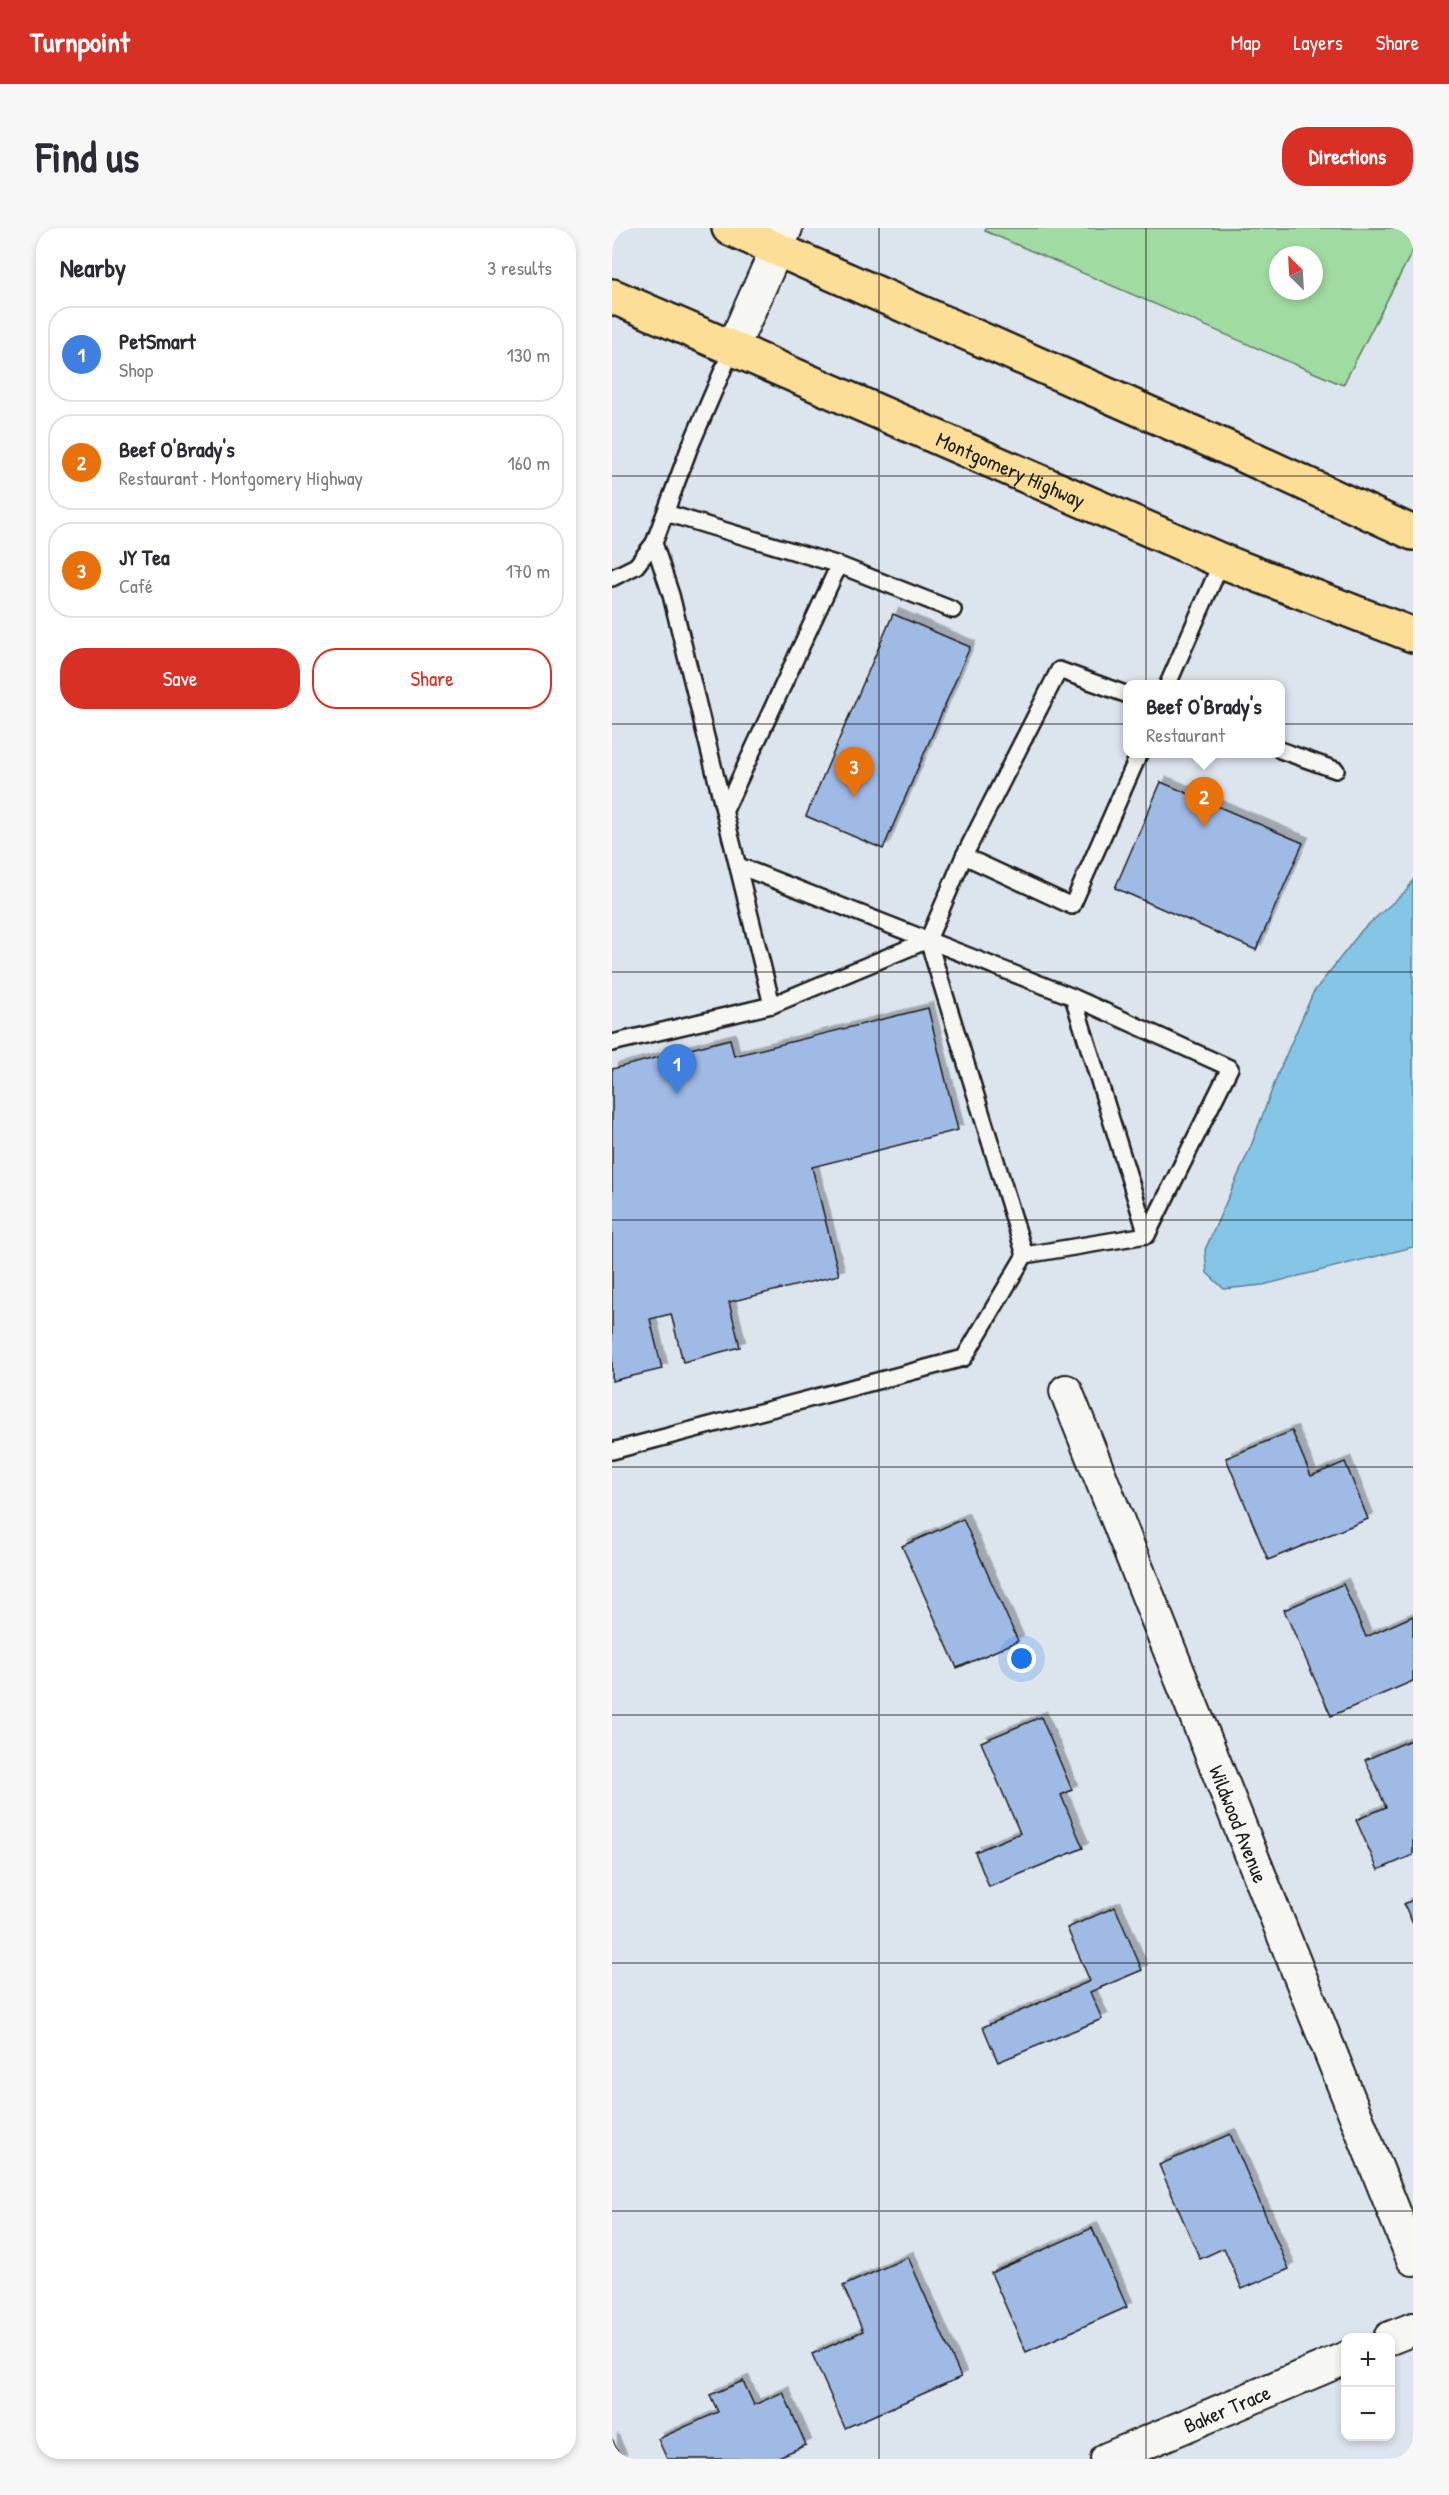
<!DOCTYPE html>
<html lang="en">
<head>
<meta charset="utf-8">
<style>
	:root { --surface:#fff; --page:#f7f7f7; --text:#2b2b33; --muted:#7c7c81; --line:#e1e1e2; --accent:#d93025 }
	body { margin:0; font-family:"Patrick Hand",sans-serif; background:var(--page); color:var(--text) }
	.controls { position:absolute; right:18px; bottom:18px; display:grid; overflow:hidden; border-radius:12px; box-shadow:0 3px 9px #0003 }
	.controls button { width:54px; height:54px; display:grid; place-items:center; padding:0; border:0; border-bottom:2px solid var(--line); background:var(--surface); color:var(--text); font:30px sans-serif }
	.compass { position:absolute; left:657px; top:18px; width:54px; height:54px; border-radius:50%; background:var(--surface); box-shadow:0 3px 9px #0003; rotate:336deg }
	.you { position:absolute; left:410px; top:1431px; width:21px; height:21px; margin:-15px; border:4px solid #fff; border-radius:50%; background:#1a73e8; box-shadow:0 0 0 9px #1a73e833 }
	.badge { display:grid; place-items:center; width:39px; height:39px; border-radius:50%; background:var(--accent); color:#fff; font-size:20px; font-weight:700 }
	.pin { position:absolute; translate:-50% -50px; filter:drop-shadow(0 2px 3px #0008) }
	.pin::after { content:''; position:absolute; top:32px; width:21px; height:18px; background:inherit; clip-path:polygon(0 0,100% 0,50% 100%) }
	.popup { position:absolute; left:511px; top:452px; width:162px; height:78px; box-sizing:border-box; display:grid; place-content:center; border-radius:12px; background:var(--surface); filter:drop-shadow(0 2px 4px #0005); font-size:20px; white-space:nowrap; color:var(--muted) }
	.popup b { font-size:22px; color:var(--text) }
	.popup::after { content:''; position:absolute; left:50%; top:100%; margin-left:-12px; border:12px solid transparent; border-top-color:var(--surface) }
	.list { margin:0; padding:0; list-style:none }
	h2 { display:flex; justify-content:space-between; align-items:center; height:78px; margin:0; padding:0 24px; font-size:26px }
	h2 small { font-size:20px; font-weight:400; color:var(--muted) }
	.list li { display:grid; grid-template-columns:39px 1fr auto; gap:18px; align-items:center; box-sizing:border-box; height:96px; margin:0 12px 12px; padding:0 12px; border:2px solid var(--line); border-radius:24px }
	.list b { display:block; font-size:22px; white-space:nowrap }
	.list p { margin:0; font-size:20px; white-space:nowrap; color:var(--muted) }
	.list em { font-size:20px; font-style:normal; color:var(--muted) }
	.actions { display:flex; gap:12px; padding:18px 24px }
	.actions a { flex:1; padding:14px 0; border:2px solid var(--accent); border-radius:24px; text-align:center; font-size:21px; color:var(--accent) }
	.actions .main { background:var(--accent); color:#fff }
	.map { position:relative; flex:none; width:801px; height:2231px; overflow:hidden; border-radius:24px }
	header { display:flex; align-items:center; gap:36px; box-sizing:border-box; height:84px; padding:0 30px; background:var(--accent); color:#fff }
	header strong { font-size:28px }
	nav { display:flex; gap:33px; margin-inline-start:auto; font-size:21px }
	.intro { display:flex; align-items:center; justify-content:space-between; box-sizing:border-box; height:144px; padding:0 36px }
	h1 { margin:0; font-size:42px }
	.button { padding:15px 27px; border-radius:24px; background:var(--accent); color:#fff; font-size:21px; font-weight:700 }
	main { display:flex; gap:36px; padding:0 36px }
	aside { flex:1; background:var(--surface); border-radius:24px; box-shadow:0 3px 9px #0003 }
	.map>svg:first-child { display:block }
	.green { fill:#a0dba1; stroke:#5e7c5e; stroke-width:1.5; fill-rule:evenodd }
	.water { fill:#85c5e5; stroke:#5b8195; stroke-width:1.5 }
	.building { fill:#a0bae6; stroke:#1c1c1c; stroke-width:1.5; filter:url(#shadow) }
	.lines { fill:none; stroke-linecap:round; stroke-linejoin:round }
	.lane-casing { stroke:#1c1c1c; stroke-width:20 }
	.street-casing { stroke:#1c1c1c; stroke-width:36 }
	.primary-casing { stroke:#1c1c1c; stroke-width:38 }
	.lane { stroke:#f6f6f2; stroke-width:15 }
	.street { stroke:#f6f6f2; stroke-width:32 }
	.primary { stroke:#fcde96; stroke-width:33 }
	.grid { fill:none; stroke:#1c1c1c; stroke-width:1.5; stroke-opacity:0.55 }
	.labels { text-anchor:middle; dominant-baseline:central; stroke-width:5; stroke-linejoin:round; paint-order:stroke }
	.street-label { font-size:21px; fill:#1c1c1c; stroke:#f6f6f2 }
</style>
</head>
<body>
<header>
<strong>Turnpoint</strong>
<nav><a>Map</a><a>Layers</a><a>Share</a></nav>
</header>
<div class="intro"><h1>Find us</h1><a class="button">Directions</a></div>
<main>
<aside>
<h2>Nearby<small>3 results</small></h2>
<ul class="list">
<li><span class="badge" style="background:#3f7fe0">1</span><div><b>PetSmart</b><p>Shop</p></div><em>130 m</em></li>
<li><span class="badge" style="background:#e8710a">2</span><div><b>Beef O'Brady's</b><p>Restaurant · Montgomery Highway</p></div><em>160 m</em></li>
<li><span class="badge" style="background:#e8710a">3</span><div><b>JY Tea</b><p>Café</p></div><em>170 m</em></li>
</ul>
<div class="actions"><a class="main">Save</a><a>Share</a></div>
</aside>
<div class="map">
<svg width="801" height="2231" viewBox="0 0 801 2231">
	<defs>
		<filter id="shadow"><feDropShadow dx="5.5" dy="-5.5" stdDeviation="0" flood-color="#0004"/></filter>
	</defs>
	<rect width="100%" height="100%" fill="#dce4ee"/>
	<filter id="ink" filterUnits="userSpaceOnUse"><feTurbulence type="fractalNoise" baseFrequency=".0167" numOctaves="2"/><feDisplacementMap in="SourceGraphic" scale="12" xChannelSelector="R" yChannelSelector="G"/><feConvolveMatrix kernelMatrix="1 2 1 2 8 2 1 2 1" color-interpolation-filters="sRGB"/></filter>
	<g filter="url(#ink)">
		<!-- green -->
		<path class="green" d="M 374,0 L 801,0 L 801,22 L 731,157 L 373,3 ZM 666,27 L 702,27 L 702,63 L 666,63 Z"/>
		<!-- water -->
		<path class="water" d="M 801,652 L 801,1019 L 651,1057 L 612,1061 L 595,1045 L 593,1022 L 639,918 L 667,843 L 701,765 L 750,702 L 795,662 Z"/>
		<!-- building -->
		<g class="building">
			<path d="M 281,386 L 358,419 L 271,621 L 194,588 Z"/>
			<path d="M 549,554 L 691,615 L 644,722 L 503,660 Z"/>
			<path d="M 316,780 L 346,902 L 200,939 L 227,1047 L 117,1074 L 128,1119 L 71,1134 L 59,1086 L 38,1091 L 50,1141 L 0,1153 L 0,841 L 118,811 L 122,828 Z"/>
			<path d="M 680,1203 L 699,1248 L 733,1234 L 756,1291 L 656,1332 L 614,1230 Z"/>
			<path d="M 351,1291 L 406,1413 L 345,1440 L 290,1318 Z"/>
			<path d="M 731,1356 L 754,1409 L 801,1388 L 801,1453 L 719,1488 L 672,1382 Z"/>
			<path d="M 429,1489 L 460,1562 L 449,1567 L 471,1620 L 377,1659 L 363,1624 L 408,1605 L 369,1514 Z"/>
			<path d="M 801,1511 L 801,1627 L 766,1642 L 744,1592 L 774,1579 L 753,1532 Z"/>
			<path d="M 801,1672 L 801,1696 L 792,1676 Z"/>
			<path d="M 503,1679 L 530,1742 L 478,1764 L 490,1791 L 386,1834 L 371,1799 L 478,1753 L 455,1700 Z"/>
			<path d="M 618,1906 L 677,2041 L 630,2061 L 612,2020 L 588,2031 L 547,1937 Z"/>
			<path d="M 480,2000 L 515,2079 L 414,2124 L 379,2045 Z"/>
			<path d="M 296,2029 L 349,2149 L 233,2200 L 200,2126 L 251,2103 L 231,2058 Z"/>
			<path d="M 131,2153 L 142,2177 L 171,2164 L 194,2217 L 162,2231 L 55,2231 L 46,2211 L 106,2184 L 98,2167 Z"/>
			<path d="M 0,2211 L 9,2231 L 0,2231 Z"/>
		</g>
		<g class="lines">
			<defs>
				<g id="lane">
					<path d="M 54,285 L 227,337 L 341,382"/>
					<path d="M 0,350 L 24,338 L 42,315"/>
					<path d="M 556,456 L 610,333"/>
					<path d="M 668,522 L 724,542"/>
					<path d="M 113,582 L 227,337"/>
					<path d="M 352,628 L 460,678 L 527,526"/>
					<path d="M 127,638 L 461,769 L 618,840 L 535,1007 L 461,769"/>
					<path d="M 160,777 L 316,712 L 352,628 L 447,442 L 516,467"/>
					<path d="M 0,815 L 160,777 L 59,367 L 42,315 L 77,221 L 120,121"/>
					<path d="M 413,1027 L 535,1007"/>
					<path d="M 0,1223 L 352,1130 L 413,1027 L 316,712"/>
				</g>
				<g id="street">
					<path d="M 120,121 L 174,0"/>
					<path id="s1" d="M 454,1163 L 801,2031"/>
					<path d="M 778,2110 L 801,2101"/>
					<path id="s2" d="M 495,2231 L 734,2130"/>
				</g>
				<g id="primary">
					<path d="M 117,0 L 620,222 L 801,305"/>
					<path id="s3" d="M 0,68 L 610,333 L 801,407"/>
				</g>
			</defs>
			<!-- lane casing -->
			<use href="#lane" class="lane-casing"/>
			<!-- street casing -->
			<use href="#street" class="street-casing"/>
			<!-- primary casing -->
			<use href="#primary" class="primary-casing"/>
			<!-- lane -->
			<use href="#lane" class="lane"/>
			<!-- street -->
			<use href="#street" class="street"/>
			<!-- primary -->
			<use href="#primary" class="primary"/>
		</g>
	</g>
	<!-- grid -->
	<path class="grid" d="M 267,0 L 267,2231M 534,0 L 534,2231M 0,248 L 801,248M 0,496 L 801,496M 0,744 L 801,744M 0,992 L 801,992M 0,1239 L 801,1239M 0,1487 L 801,1487M 0,1735 L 801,1735M 0,1983 L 801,1983"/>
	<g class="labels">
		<!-- street labels -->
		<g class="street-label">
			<text stroke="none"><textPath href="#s3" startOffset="435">Montgomery Highway</textPath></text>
			<text stroke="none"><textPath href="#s1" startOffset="466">Wildwood Avenue</textPath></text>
			<text stroke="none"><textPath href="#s2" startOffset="130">Baker Trace</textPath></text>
		</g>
	</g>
</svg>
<div class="controls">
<button>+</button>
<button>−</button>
</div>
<svg class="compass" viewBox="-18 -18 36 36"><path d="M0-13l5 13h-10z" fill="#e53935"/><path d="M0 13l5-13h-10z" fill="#7c7c81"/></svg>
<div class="you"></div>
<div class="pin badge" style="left:65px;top:866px;background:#3f7fe0">1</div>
<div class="pin badge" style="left:592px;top:599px;background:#e8710a">2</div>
<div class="popup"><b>Beef O'Brady's</b>Restaurant</div>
<div class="pin badge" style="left:242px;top:569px;background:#e8710a">3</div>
</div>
</main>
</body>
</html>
